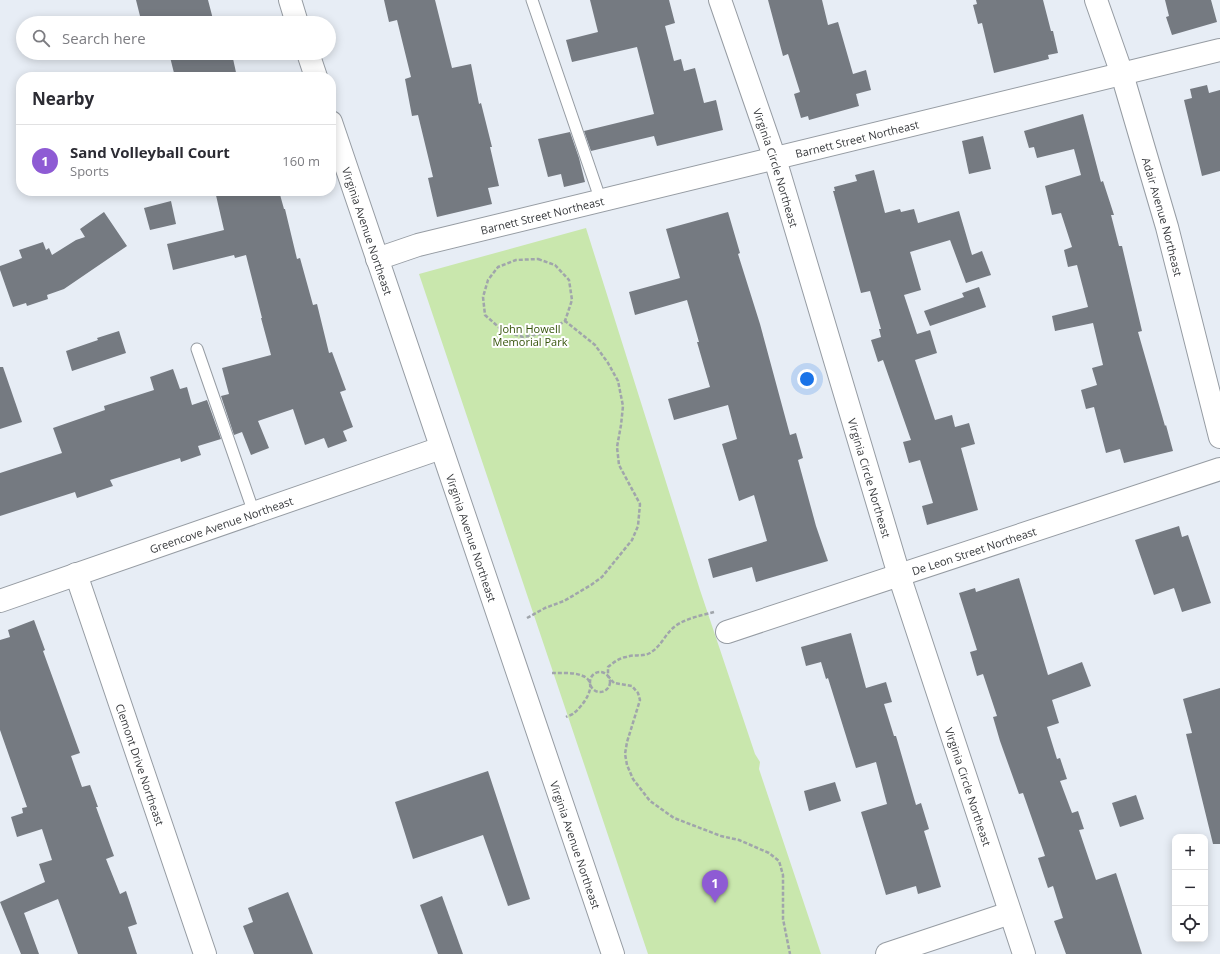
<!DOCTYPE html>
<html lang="en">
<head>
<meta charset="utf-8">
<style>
	:root { --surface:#fff; --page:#f7f7f7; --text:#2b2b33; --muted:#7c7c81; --line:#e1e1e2; --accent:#8e5bd4 }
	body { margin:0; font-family:"Open Sans",sans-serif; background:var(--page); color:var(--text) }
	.controls { position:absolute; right:12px; bottom:12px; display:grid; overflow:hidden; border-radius:8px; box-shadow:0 2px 10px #0003 }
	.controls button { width:36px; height:36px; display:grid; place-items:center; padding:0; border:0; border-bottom:1px solid var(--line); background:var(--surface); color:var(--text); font:20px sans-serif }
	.you { position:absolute; left:807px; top:379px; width:14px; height:14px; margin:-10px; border:3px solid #fff; border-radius:50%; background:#1a73e8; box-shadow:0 0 0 6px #1a73e833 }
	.badge { display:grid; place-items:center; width:26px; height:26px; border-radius:50%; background:var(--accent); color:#fff; font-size:13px; font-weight:700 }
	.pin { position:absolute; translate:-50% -33px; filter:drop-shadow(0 1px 2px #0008) }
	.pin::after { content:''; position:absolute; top:21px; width:14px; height:12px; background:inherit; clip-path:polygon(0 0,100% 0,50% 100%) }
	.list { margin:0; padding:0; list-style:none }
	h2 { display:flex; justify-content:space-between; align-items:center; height:52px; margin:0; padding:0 16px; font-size:17px }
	h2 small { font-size:13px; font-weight:400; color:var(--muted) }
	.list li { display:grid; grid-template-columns:26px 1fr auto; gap:12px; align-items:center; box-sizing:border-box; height:72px; padding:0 16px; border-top:1px solid var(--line) }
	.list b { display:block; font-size:15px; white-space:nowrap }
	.list p { margin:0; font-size:13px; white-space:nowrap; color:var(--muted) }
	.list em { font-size:13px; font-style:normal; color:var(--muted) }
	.icon { flex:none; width:22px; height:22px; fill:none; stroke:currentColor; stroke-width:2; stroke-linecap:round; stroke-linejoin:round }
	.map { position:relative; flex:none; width:1220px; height:954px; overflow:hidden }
	.search { position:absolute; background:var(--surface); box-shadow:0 2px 10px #0003; left:16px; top:16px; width:320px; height:44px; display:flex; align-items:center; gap:10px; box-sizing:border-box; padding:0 14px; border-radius:22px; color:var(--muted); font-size:15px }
	.panel { position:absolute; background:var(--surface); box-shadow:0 2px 10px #0003; left:16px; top:72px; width:320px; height:124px; border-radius:16px }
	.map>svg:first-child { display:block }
	.green { fill:#c9e7ad }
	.building { fill:#757a81 }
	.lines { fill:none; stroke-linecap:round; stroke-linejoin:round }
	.service-casing { stroke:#969ca3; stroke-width:13 }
	.minor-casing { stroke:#969ca3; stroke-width:24 }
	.tertiary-casing { stroke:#969ca3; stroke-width:24 }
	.path { stroke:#a0a5ab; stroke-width:2.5; stroke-dasharray:4 2; stroke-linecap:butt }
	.service { stroke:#fff; stroke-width:11 }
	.minor { stroke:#fff; stroke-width:22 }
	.tertiary { stroke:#fff; stroke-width:22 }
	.labels { text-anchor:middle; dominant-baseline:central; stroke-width:4; stroke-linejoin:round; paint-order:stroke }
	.street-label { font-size:11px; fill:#37393c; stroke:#fff }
	.park-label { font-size:11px; fill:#35530a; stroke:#fff }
</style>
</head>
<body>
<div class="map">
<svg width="1220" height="954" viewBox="0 0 1220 954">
	<rect width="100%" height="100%" fill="#e7edf5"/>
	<!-- green -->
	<path class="green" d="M 586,228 L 700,590 L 755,754 L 760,762 L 759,769 L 821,954 L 648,954 L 419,274 Z"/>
	<!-- building -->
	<g class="building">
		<path d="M 136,0 L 208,0 L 214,23 L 151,23 L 151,17 L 141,20 Z"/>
		<path d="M 384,0 L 435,0 L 452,68 L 471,64 L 479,104 L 481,103 L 492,147 L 490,147 L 499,186 L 488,188 L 492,204 L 437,217 L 428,178 L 433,177 L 418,115 L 412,116 L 405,79 L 411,77 L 397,20 L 389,22 Z"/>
		<path d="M 590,0 L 669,0 L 675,23 L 665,26 L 674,61 L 681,59 L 684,71 L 695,68 L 704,103 L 716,100 L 723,130 L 657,146 L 654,136 L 591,151 L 584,131 L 654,114 L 637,47 L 572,62 L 566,40 L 598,32 Z"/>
		<path d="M 768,0 L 822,0 L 828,25 L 838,22 L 853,74 L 866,70 L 871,90 L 856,94 L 859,106 L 809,120 L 808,116 L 801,118 L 794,94 L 800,92 L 788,54 L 783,56 Z"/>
		<path d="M 976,0 L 1043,0 L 1051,31 L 1053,31 L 1058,53 L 1048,55 L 1049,59 L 994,73 L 982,23 L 978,24 L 973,5 L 977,4 Z"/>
		<path d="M 1165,0 L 1211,0 L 1217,22 L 1172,35 L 1166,17 L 1169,16 Z"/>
		<path d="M 169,53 L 236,53 L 232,54 L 237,77 L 175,77 Z"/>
		<path d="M 1207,85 L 1209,93 L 1220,90 L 1220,171 L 1202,176 L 1184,100 L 1192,98 L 1190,89 Z"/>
		<path d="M 1083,114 L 1101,182 L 1103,181 L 1114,215 L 1111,215 L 1119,246 L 1122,246 L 1142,331 L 1138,332 L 1165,426 L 1166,425 L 1173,451 L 1124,463 L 1120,449 L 1106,453 L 1094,407 L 1086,409 L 1081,390 L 1097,385 L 1092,368 L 1103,365 L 1093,323 L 1055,331 L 1052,316 L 1088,307 L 1077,265 L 1068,267 L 1064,250 L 1072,247 L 1061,213 L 1052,215 L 1045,186 L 1081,175 L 1074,149 L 1037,158 L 1034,147 L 1029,148 L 1024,131 Z"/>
		<path d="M 570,132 L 579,158 L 585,182 L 564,187 L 561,174 L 548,177 L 538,139 Z"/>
		<path d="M 983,136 L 991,169 L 969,174 L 962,141 Z"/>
		<path d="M 874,170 L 885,213 L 900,209 L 901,212 L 914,209 L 918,223 L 959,211 L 972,255 L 982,251 L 991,275 L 966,283 L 950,240 L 910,252 L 921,290 L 904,295 L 917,334 L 930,330 L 937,353 L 915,360 L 935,420 L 952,415 L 955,427 L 969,423 L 975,444 L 961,448 L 978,510 L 927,525 L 922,506 L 933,503 L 920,460 L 909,463 L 903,442 L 911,440 L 883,360 L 878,362 L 871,340 L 881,337 L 879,329 L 881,329 L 870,291 L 861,293 L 833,191 L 835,191 L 834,187 L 857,181 L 855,175 Z"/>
		<path d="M 215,191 L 279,191 L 284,209 L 285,209 L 297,259 L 300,258 L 313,305 L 317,304 L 329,353 L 332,352 L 346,390 L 340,392 L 353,427 L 343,431 L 347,441 L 328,448 L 324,438 L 305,445 L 293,409 L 258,421 L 269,448 L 251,455 L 242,432 L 234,435 L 221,396 L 229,394 L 222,368 L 271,355 L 261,318 L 262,318 L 246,255 L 235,258 L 234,255 L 173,270 L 167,244 L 224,230 Z"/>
		<path d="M 171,201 L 176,224 L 150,230 L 144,208 Z"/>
		<path d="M 104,212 L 127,246 L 64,289 L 47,295 L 48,299 L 27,306 L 26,303 L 13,307 L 0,270 L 0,266 L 22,258 L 19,250 L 43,242 L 46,250 L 49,248 L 52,255 L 76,240 L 85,237 L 80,229 Z"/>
		<path d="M 728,212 L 740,253 L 738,254 L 760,324 L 790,435 L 796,433 L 803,458 L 798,460 L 816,526 L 828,561 L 756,582 L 752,567 L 713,578 L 708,559 L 767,541 L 754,495 L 739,501 L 722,444 L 737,439 L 728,405 L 674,420 L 668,399 L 710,387 L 697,342 L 699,342 L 687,300 L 635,315 L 629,292 L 680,278 L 666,229 Z"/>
		<path d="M 979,287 L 986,307 L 930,326 L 924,311 L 964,297 L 962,293 Z"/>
		<path d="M 119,331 L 126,353 L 72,371 L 66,351 L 98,340 L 97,338 Z"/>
		<path d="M 0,367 L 3,367 L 22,422 L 0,429 Z"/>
		<path d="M 173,369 L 180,389 L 187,387 L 192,405 L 207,400 L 221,439 L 198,446 L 201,455 L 181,462 L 180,458 L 110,480 L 113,486 L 77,498 L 75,492 L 0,516 L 0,473 L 62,453 L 53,428 L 105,410 L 104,406 L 154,390 L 150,377 Z"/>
		<path d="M 1179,526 L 1182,537 L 1188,535 L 1211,603 L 1182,612 L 1174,588 L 1154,595 L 1135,540 Z"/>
		<path d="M 1019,578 L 1048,675 L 1082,662 L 1091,686 L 1052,700 L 1059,723 L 1047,727 L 1057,759 L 1060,758 L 1067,779 L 1060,781 L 1072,813 L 1078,811 L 1084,829 L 1079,830 L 1096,880 L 1116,873 L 1142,954 L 1066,954 L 1054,921 L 1063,918 L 1053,886 L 1048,888 L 1038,858 L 1045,856 L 1023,793 L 1019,794 L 1000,741 L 993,717 L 997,716 L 983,674 L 977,676 L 970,652 L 977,650 L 959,593 L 975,588 L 976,592 Z"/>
		<path d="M 34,620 L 45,650 L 43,651 L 80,753 L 71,756 L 82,787 L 90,785 L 98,807 L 96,807 L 114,856 L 106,859 L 120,894 L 126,891 L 137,924 L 128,927 L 137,954 L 78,954 L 58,899 L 24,913 L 39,954 L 21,954 L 0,902 L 45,882 L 39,864 L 52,860 L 42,829 L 17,837 L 11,817 L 23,813 L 22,808 L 27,807 L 0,730 L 0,640 L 10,637 L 8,630 Z"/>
		<path d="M 851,633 L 866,688 L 886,682 L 892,702 L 884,704 L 894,736 L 896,736 L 916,805 L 921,803 L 929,829 L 924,831 L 941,887 L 918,894 L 916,886 L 886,895 L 861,812 L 887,804 L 876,762 L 856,768 L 828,678 L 826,679 L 821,662 L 806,666 L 801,647 Z"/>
		<path d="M 1220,688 L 1220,844 L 1213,844 L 1186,734 L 1192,733 L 1183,699 Z"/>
		<path d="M 488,771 L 530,899 L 508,906 L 483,835 L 413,859 L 395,802 Z"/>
		<path d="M 835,782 L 841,801 L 809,811 L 804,791 Z"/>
		<path d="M 1136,795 L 1144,819 L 1120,827 L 1112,803 Z"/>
		<path d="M 288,892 L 313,954 L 254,954 L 243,926 L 253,922 L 248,908 Z"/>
		<path d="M 442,896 L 463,954 L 438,954 L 420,905 Z"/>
	</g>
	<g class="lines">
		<defs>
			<g id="service">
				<path d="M 532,0 L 601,201"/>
				<path d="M 197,349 L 254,513"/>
			</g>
			<g id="minor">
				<path id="s1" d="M 720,0 L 775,159 L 899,575 L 1024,954"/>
				<path id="s2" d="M 1096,0 L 1122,74 L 1167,227 L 1220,437"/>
				<path id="s3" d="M 377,259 L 418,245 L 1220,50"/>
				<path id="s4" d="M 76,574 L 205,954"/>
				<path id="s5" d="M 0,601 L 441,448"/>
				<path id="s6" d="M 727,632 L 1220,469"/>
				<path d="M 887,954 L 1010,913"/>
			</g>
			<g id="tertiary">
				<path d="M 290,0 L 297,23"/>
				<path d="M 308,53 L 316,77"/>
				<path id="s7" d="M 331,122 L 613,954"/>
			</g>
		</defs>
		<!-- service casing -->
		<use href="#service" class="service-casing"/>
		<!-- minor casing -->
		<use href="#minor" class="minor-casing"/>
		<!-- tertiary casing -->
		<use href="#tertiary" class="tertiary-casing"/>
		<!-- path -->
		<g class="path">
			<path d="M 538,259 L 555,265 L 569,280 L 572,300 L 565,321 L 546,333 L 523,337 L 503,331 L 485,315 L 483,297 L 488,280 L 498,267 L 516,260 Z"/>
			<path d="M 714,612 C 700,616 681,619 671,630 C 664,637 660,647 650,653 C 643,657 634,654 626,657 C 619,658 613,663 608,667 L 608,676 L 614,683 L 632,686 L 638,693 L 640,700 L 627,742 L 625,754 L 627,765 L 633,779 L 650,801 L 674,818 L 721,836 L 739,840 L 769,853 L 779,861 L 783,875 L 783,919 L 790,954"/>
			<path d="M 527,618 L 545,608 L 564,601 L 591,585 L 602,577 L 632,540 L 638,526 L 640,504 L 619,465 L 617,447 L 621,425 L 623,406 L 618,381 L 608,363 L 595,345 L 565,321"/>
			<circle cx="600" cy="682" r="10"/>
			<path d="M 552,673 C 562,673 574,672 583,676 C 600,683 583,706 574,713 C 572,715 568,716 566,717"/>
		</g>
		<!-- service -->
		<use href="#service" class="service"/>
		<!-- minor -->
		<use href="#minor" class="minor"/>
		<!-- tertiary -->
		<use href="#tertiary" class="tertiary"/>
	</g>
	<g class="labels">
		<!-- street labels -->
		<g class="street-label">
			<text stroke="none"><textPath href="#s3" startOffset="495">Barnett Street Northeast</textPath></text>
			<text stroke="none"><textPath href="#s1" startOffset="177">Virginia Circle Northeast</textPath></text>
			<text stroke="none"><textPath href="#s3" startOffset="171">Barnett Street Northeast</textPath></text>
			<text stroke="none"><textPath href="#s2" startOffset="227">Adair Avenue Northeast</textPath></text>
			<text stroke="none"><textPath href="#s7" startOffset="115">Virginia Avenue Northeast</textPath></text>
			<text stroke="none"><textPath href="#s1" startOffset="501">Virginia Circle Northeast</textPath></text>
			<text stroke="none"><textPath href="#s5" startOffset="234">Greencove Avenue Northeast</textPath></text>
			<text stroke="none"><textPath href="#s7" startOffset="439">Virginia Avenue Northeast</textPath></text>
			<text stroke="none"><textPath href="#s6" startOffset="260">De Leon Street Northeast</textPath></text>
			<text stroke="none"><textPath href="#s4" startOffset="201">Clemont Drive Northeast</textPath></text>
			<text stroke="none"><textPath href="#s1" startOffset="825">Virginia Circle Northeast</textPath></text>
			<text stroke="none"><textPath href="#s7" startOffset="763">Virginia Avenue Northeast</textPath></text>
		</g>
		<!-- park labels -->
		<g class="park-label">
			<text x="530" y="328">John Howell<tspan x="530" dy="13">Memorial Park</tspan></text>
		</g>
	</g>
</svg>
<div class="controls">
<button>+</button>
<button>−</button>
<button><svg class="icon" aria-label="locate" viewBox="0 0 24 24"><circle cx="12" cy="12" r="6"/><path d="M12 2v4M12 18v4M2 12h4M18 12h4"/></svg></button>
</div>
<div class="you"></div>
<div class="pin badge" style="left:715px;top:903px">1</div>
<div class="search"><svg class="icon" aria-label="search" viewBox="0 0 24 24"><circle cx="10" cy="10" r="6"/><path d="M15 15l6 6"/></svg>Search here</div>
<section class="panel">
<h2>Nearby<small></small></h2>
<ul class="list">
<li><span class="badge">1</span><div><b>Sand Volleyball Court</b><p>Sports</p></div><em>160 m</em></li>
</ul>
</section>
</div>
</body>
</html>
